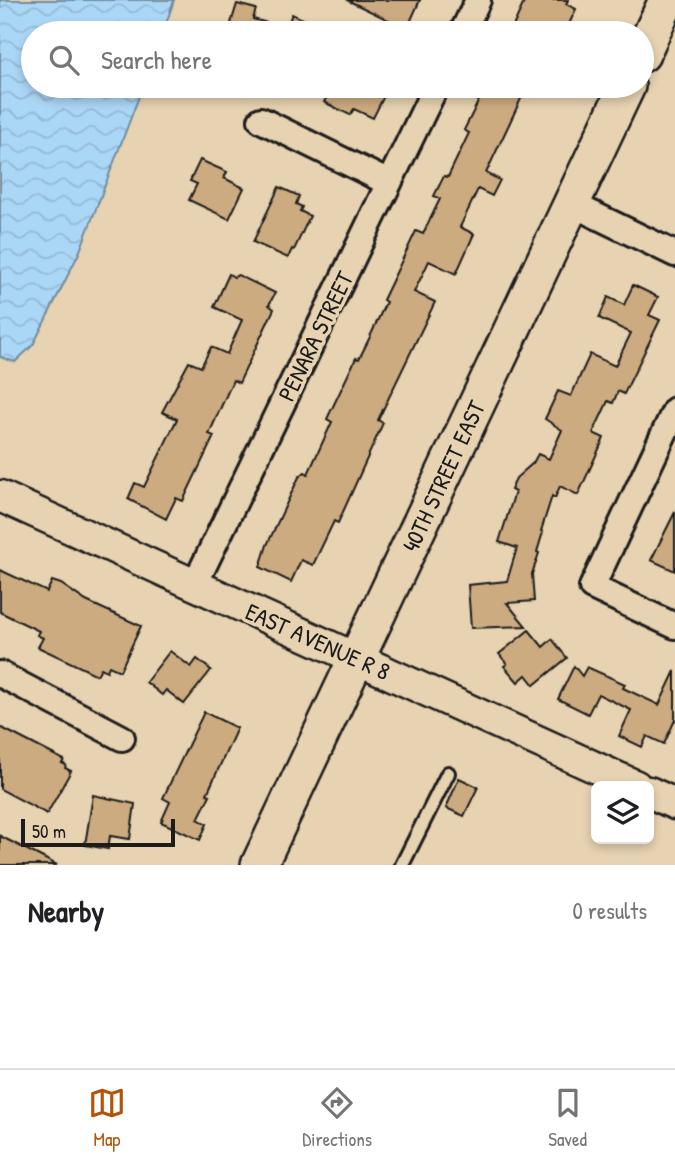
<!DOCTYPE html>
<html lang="en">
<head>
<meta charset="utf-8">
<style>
	:root { --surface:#fff; --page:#f2f2f2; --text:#202124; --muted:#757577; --line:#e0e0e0; --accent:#b45309 }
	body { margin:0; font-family:"Patrick Hand",sans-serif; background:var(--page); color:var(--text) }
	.controls { position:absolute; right:21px; bottom:21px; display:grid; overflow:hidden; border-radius:10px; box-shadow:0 4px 10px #0003 }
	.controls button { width:63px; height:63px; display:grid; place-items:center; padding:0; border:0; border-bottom:2px solid var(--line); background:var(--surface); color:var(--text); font:35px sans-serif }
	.scale { position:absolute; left:21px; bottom:18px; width:154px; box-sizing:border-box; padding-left:7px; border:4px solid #1c1c1c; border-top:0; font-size:19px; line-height:24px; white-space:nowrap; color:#1c1c1c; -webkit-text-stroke:5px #e7d2b1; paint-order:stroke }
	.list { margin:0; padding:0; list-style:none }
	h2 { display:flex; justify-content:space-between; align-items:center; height:91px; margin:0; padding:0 28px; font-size:30px }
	h2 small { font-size:23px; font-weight:400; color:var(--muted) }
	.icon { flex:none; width:38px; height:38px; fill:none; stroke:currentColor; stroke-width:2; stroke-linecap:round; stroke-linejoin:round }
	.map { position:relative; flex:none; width:675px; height:865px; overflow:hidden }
	.search { position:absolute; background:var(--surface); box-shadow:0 4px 10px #0003; left:21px; right:21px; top:21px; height:77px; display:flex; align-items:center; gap:18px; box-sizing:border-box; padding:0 24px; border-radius:38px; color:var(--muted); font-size:26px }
	.sheet { height:203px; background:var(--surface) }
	nav { display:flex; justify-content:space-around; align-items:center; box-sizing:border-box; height:98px; border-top:2px solid var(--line); background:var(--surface); font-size:19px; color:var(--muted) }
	nav a { display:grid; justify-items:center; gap:4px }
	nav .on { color:var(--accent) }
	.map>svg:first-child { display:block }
	.water { fill:url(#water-waves); stroke:#728c9f; stroke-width:2 }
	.building { fill:#cdab80; stroke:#1c1c1c; stroke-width:2 }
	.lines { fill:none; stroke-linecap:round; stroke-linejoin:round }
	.service-casing { stroke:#1c1c1c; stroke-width:18 }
	.minor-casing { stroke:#1c1c1c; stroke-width:30 }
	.tertiary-casing { stroke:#1c1c1c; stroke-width:35 }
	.secondary-casing { stroke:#1c1c1c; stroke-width:40 }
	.service { stroke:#e7d2b1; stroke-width:12 }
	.minor { stroke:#e7d2b1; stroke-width:24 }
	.tertiary { stroke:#e7d2b1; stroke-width:30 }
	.secondary { stroke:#e7d2b1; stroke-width:35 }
	.labels { text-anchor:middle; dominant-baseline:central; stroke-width:7; stroke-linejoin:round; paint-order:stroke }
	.street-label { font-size:24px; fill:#1c1c1c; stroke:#e7d2b1 }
</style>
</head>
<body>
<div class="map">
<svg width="675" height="865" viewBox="0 0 675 865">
	<defs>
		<pattern id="water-waves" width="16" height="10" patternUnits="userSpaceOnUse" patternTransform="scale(1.75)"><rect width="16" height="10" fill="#abd7f7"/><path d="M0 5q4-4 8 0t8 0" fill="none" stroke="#93b8d3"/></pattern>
	</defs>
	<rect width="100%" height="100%" fill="#e7d2b1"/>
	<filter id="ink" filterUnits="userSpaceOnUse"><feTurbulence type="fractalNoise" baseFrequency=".0143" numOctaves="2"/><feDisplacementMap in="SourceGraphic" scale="14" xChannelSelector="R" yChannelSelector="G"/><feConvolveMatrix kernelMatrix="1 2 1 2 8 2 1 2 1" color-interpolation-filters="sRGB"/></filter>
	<g filter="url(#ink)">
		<!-- water -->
		<path class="water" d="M 0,0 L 174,0 L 163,33 L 33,33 L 33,86 L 143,86 L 79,253 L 33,345 L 15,362 L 0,357 Z"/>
		<!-- building -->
		<g class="building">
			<path d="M 347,0 L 420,0 L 407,29 Z"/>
			<path d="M 525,0 L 568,0 L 566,4 L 576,9 L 565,33 L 510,33 Z"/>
			<path d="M 237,4 L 256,9 L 253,19 L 286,28 L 292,14 L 334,33 L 228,33 Z"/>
			<path d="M 333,86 L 389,86 L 373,118 L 354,109 L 350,115 L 324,102 Z"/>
			<path d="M 486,86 L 527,86 L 486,173 L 500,180 L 492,196 L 478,189 L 460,227 L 474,234 L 456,274 L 429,261 L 414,292 L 435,302 L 378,420 L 383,423 L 338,523 L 334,521 L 313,565 L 301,560 L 291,582 L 260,567 L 267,545 L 299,477 L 305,472 L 308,474 L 332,422 L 327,419 L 356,358 L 359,359 L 369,339 L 386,302 L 383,300 L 416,231 L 423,234 L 440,199 L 434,196 L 444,176 L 448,177 L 469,133 L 464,130 Z"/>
			<path d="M 200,160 L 227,172 L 224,178 L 244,188 L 229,219 L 189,200 L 197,184 L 190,181 Z"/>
			<path d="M 279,187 L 299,196 L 296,204 L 302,207 L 300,211 L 310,216 L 294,250 L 292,249 L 288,258 L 253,242 Z"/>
			<path d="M 229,274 L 234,277 L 238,275 L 275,293 L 269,305 L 274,309 L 239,383 L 233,380 L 209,434 L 214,436 L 183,501 L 176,498 L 166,519 L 128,499 L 135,483 L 144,487 L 177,419 L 162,412 L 189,362 L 201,367 L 211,347 L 227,354 L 242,320 L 214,307 Z"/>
			<path d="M 633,285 L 658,297 L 649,315 L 660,320 L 624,394 L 618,391 L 613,403 L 608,401 L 593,433 L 604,438 L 578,495 L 560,486 L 555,498 L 552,496 L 541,531 L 543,532 L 537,552 L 539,553 L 532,574 L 534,601 L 507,603 L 526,626 L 471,628 L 468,585 L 507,581 L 517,548 L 499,542 L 515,492 L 511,490 L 516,478 L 533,463 L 538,454 L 549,459 L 562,430 L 545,419 L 558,391 L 571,396 L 590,354 L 615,366 L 631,333 L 599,318 L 608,297 L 624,305 Z"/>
			<path d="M 675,512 L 675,571 L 651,560 Z"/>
			<path d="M 0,570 L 47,592 L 52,581 L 61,584 L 86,601 L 141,626 L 120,671 L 109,666 L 107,671 L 101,668 L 97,675 L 38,647 L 43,638 L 37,635 L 39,631 L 0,612 Z"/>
			<path d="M 529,630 L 543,647 L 552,639 L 567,658 L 534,685 L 526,675 L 518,682 L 504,666 L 507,664 L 499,654 Z"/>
			<path d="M 170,651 L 191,667 L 197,659 L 211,670 L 184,704 L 166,690 L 162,695 L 146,682 Z"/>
			<path d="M 574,666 L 582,676 L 587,667 L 625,684 L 623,688 L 659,705 L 675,671 L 675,720 L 664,744 L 647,736 L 642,747 L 619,736 L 631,710 L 598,694 L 588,714 L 558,699 Z"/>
			<path d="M 204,712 L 237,728 L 207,794 L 210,795 L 198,819 L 207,824 L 200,840 L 161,822 L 170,802 L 163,798 Z"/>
			<path d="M 0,727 L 64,760 L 62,763 L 66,765 L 65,768 L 71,771 L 47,814 L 0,789 Z"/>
			<path d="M 459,778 L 478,787 L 464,816 L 446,808 Z"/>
			<path d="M 93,795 L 135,804 L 130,839 L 110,836 L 108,849 L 85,845 Z"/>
			<path d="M 0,836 L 57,865 L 0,865 Z"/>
		</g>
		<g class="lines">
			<defs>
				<path id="service" d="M 402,865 L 448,773"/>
				<g id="minor">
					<path d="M 462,33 L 478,0"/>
					<path d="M 261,120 L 389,183"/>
					<path d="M 572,204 L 675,254"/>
					<path d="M 675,410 L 592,587 L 675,626"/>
					<path d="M 194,586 L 436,86"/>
					<path d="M 0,674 L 122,738"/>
				</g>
				<g id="tertiary">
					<path d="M 0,496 L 636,786"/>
					<path d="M 649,792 L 675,804"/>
				</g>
				<g id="secondary">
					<path d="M 642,54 L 667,0"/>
					<path d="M 259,865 L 627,86"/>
				</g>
			</defs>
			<!-- service casing -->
			<use href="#service" class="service-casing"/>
			<!-- minor casing -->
			<use href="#minor" class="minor-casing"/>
			<!-- tertiary casing -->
			<use href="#tertiary" class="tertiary-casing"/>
			<!-- secondary casing -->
			<use href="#secondary" class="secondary-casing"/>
			<!-- service -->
			<use href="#service" class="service"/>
			<!-- minor -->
			<use href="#minor" class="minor"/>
			<!-- tertiary -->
			<use href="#tertiary" class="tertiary"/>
			<!-- secondary -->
			<use href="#secondary" class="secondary"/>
		</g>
	</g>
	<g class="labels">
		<!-- street labels -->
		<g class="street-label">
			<text transform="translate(315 336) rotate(-64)">PENARA STREET</text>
			<text transform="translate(443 476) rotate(-65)">40TH STREET EAST</text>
			<text transform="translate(318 641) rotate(24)">EAST AVENUE R 8</text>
		</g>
	</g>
</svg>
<div class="controls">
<button><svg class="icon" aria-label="layers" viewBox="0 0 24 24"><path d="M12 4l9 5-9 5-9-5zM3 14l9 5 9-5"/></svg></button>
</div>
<div class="scale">50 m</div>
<div class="search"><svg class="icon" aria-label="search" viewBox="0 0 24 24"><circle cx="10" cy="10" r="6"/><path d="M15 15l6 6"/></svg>Search here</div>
</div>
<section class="sheet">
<h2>Nearby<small>0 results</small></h2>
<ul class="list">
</ul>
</section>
<nav>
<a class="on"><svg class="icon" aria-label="map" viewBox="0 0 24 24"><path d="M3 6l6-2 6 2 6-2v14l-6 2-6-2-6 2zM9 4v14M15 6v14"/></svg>Map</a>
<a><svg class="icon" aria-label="directions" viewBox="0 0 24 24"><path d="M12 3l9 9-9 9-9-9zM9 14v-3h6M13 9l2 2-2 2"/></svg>Directions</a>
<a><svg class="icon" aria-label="saved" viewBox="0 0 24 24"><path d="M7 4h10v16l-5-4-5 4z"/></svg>Saved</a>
</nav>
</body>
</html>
